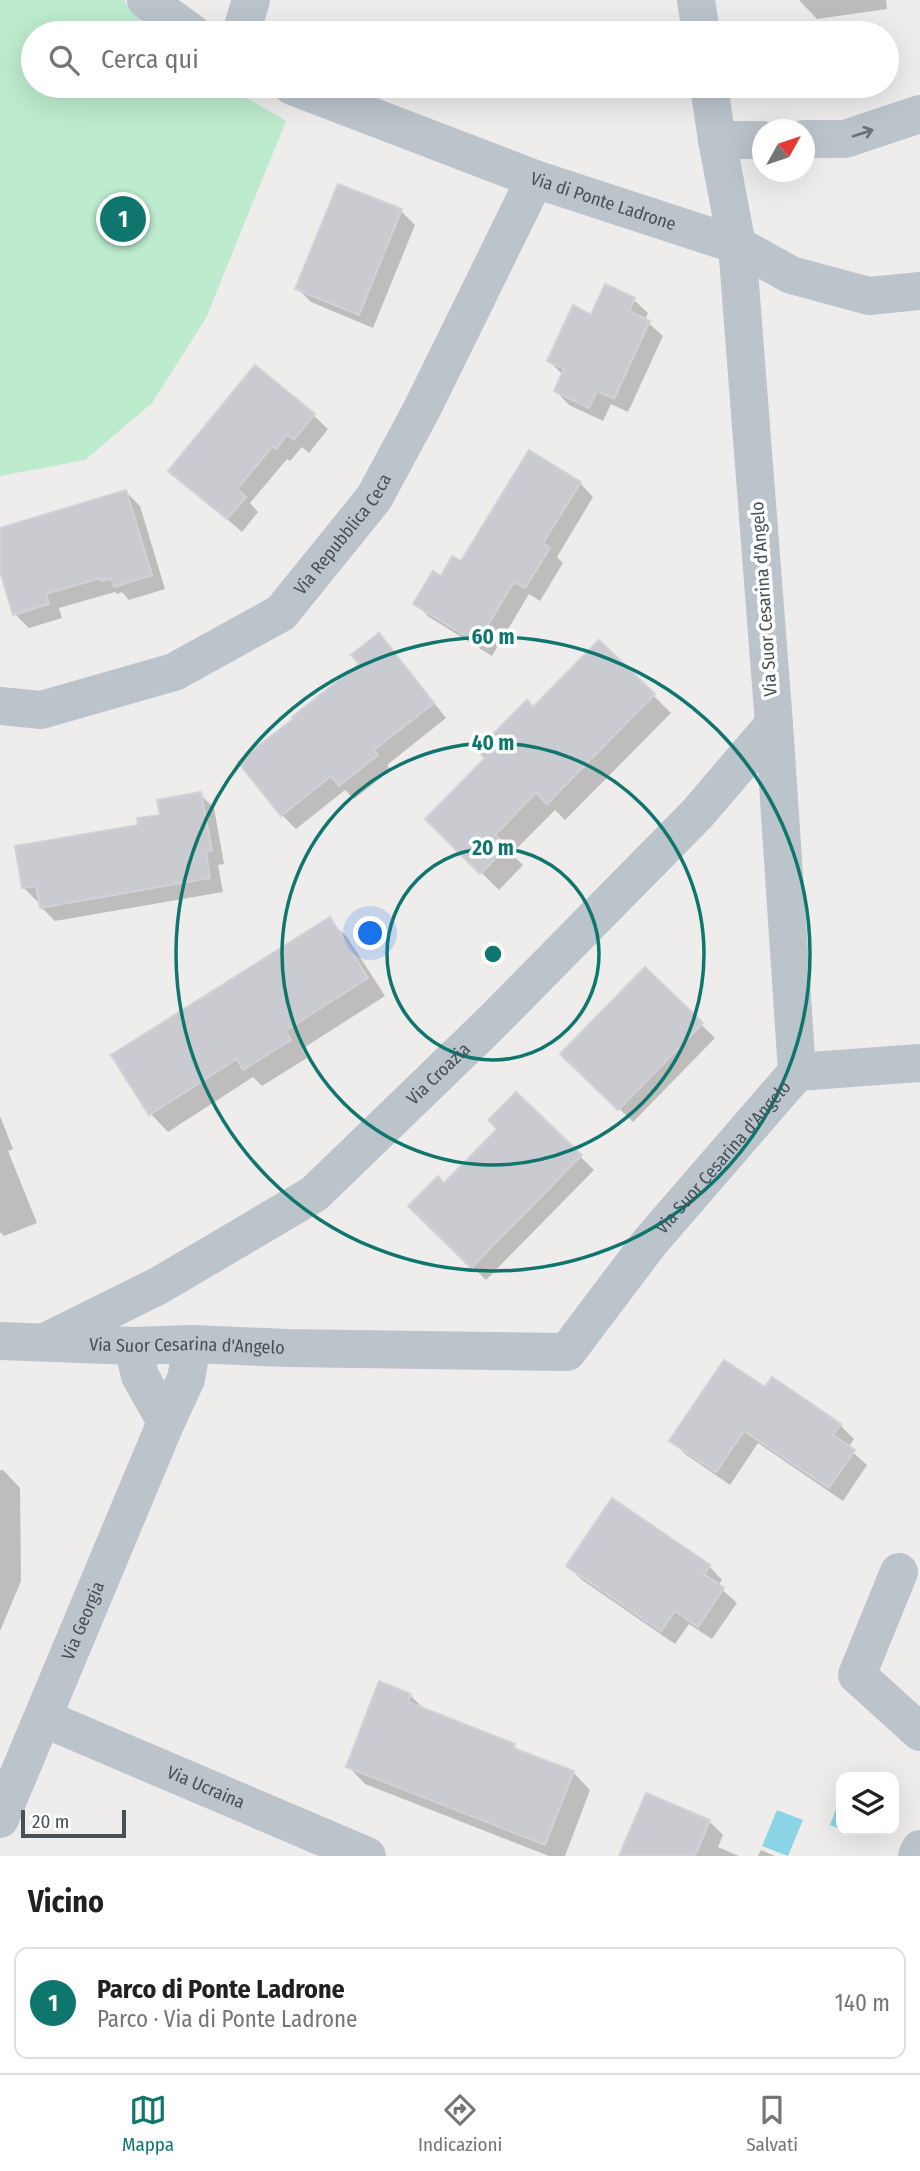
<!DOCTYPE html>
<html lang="it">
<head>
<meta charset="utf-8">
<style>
	:root { --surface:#fff; --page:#f6f6f6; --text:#202124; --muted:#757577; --line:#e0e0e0; --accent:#0f766e }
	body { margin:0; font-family:"Fira Sans Condensed",sans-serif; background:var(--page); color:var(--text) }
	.controls { position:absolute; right:21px; bottom:21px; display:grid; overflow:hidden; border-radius:14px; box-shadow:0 7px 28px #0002 }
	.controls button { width:63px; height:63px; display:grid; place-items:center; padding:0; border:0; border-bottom:2px solid var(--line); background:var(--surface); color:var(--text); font:35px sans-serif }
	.compass { position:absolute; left:752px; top:119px; width:63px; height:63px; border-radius:50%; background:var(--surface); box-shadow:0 7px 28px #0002; rotate:50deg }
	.scale { position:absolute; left:21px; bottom:18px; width:105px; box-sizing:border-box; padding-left:7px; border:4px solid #465058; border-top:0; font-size:19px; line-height:24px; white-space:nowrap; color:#465058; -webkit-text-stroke:5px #fff; paint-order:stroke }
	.you { position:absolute; left:371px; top:934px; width:24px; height:24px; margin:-18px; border:5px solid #fff; border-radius:50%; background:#1a73e8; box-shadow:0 0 0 10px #1a73e833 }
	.badge { display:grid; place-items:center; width:46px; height:46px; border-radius:50%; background:var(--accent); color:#fff; font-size:23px; font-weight:700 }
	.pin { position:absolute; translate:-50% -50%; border:4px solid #fff; box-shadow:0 2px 7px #0006 }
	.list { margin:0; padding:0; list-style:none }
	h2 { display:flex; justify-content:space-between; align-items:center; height:91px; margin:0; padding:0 28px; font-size:30px }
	h2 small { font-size:23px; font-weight:400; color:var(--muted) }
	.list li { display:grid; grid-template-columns:46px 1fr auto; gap:21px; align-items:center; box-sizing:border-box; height:112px; margin:0 14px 14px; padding:0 14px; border:2px solid var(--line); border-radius:14px }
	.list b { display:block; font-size:26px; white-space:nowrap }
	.list p { margin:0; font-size:23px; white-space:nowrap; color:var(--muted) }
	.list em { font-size:23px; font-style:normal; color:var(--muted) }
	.icon { flex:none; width:38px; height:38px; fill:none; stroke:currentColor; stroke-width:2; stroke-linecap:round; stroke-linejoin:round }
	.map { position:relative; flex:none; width:920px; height:1856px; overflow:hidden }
	.search { position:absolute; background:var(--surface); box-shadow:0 7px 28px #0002; left:21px; right:21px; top:21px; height:77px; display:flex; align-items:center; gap:18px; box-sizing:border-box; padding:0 24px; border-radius:38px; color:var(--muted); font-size:26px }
	.sheet { height:217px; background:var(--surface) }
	nav { display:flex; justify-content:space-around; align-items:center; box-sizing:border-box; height:98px; border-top:2px solid var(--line); background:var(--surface); font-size:19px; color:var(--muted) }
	nav a { display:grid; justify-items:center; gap:4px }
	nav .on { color:var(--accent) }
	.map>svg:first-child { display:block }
	.green { fill:#bcebcd }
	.water { fill:#8bd4e5 }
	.shadow { fill:#0003 }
	.building { fill:#cacbd1; stroke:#d0d2d7; stroke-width:2 }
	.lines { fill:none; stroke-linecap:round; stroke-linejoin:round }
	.minor { stroke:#bbc4cb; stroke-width:38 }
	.oneway { stroke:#69737a }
	.ring { fill:none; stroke:#0f766e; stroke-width:3.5 }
	.labels { text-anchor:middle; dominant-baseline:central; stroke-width:7; stroke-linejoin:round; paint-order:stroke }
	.street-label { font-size:18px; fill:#465058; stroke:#fff }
	.centre { fill:#0f766e; stroke:#fff; stroke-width:3.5 }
	.ring-label { font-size:21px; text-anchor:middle; font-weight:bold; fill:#0f766e; stroke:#fff; stroke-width:7; stroke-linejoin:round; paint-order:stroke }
</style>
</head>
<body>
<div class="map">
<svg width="920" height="1856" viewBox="0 0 920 1856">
	<rect width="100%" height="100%" fill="#efecec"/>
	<!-- green -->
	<path class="green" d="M 0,0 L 124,0 L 150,33 L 33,33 L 33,86 L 226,86 L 286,121 L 206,318 L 152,403 L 85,460 L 0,476 Z"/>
	<!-- water -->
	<g class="water">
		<path d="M 841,1796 L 841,1829 L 830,1825 Z"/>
		<path d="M 777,1810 L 803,1820 L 788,1856 L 762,1846 Z"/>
	</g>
	<!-- shadow -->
	<g class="shadow">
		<path d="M 799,0 L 886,0 L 887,9 L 817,19 Z"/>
		<path d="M 401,211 L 415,225 L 373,328 L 311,302 L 297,288 Z"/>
		<path d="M 634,300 L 648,313 L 645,320 L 663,336 L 628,412 L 611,404 L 603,421 L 569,405 L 556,391 L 563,375 L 549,361 L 592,317 Z"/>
		<path d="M 255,367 L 314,416 L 328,429 L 309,453 L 302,447 L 290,461 L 287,459 L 250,503 L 258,512 L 242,532 L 171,471 Z"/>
		<path d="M 580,483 L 593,497 L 557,557 L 563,563 L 540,601 L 529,594 L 492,656 L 429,617 L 415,603 L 441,578 L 461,564 Z"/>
		<path d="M 126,492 L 140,506 L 165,589 L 129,600 L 122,592 L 117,594 L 115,592 L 59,608 L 62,618 L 29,628 L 15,614 L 0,565 L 0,530 Z"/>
		<path d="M 379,636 L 392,649 L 446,718 L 387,765 L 391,770 L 354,799 L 345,790 L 296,829 L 282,815 Z"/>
		<path d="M 599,642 L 671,713 L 565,820 L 555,810 L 511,854 L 523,865 L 499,890 L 427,819 Z"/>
		<path d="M 200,794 L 214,808 L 224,864 L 218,865 L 223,892 L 55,921 L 41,907 L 40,901 L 38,902 L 24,888 L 162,816 Z"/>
		<path d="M 329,920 L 347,937 L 385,996 L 302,1049 L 307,1058 L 262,1086 L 253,1077 L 168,1132 L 151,1114 L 114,1056 Z"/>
		<path d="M 645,970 L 715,1038 L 633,1122 L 563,1054 Z"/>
		<path d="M 516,1094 L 594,1170 L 486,1280 L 411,1206 L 445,1185 L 500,1129 Z"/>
		<path d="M 0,1116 L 13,1149 L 8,1151 L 37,1223 L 4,1236 L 0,1232 Z"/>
		<path d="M 766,1390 L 840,1425 L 854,1439 L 848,1448 L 867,1465 L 843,1501 L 758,1443 L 730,1485 L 685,1454 L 672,1441 Z"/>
		<path d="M 0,1470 L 3,1470 L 20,1488 L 21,1581 L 0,1631 Z"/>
		<path d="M 568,1566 L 709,1566 L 722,1580 L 718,1586 L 737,1603 L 712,1639 L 689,1624 L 675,1644 L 582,1580 Z"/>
		<path d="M 410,1695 L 426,1711 L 514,1746 L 521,1752 L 573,1772 L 590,1790 L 565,1856 L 549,1856 L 365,1784 L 348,1766 Z"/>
		<path d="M 709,1821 L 723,1835 L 718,1847 L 739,1856 L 621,1856 Z"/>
		<path d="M 761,1850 L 775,1856 L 758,1856 Z"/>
	</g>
	<!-- building -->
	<g class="building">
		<path d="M 338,184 L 402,209 L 359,315 L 295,289 Z"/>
		<path d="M 605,284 L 635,298 L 629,311 L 650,321 L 614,399 L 597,391 L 589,408 L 554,391 L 564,369 L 547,361 L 573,305 L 591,315 Z"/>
		<path d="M 255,365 L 315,414 L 294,440 L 287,435 L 276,449 L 273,446 L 237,489 L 246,497 L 227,519 L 168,471 Z"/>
		<path d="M 529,450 L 581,482 L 543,543 L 550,548 L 525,588 L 514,582 L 477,643 L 413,604 L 433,571 L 441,576 L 452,556 L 461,561 Z"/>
		<path d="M 126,490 L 152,575 L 114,587 L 111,578 L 102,581 L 101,578 L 46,594 L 49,604 L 13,615 L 0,571 L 0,528 Z"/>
		<path d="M 379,633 L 434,703 L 374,750 L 378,755 L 339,786 L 331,776 L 281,816 L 238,762 L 293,719 L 292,717 L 359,664 L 351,655 Z"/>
		<path d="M 599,640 L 655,694 L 547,804 L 536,793 L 495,835 L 507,847 L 480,874 L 425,819 L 485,758 L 477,750 L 527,700 L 533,707 Z"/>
		<path d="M 201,792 L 212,851 L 206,852 L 210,878 L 40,908 L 36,886 L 22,888 L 15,846 L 138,825 L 137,818 L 160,815 L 157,800 Z"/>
		<path d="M 330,917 L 368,978 L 285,1031 L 291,1040 L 243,1070 L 237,1059 L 149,1115 L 111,1055 Z"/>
		<path d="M 645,967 L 703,1023 L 618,1110 L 560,1054 Z"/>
		<path d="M 516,1092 L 582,1155 L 471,1268 L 408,1206 L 438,1176 L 444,1183 L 497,1129 L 488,1120 Z"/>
		<path d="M 724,1360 L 765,1387 L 772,1377 L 841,1424 L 833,1435 L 855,1450 L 829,1488 L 744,1431 L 716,1472 L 669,1441 Z"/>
		<path d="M 612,1498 L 710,1565 L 704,1574 L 724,1588 L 698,1627 L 675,1611 L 661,1631 L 566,1566 Z"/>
		<path d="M 379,1681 L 411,1694 L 408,1702 L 515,1744 L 513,1748 L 574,1771 L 545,1845 L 346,1767 Z"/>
		<path d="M 646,1793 L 710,1820 L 695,1856 L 619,1856 Z"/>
	</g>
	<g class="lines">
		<!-- minor -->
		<g class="minor">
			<path d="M 146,0 L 192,33"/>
			<path d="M 696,0 L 701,33"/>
			<path d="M 241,33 L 251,0"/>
			<path id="s1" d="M 292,86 L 535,179 L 737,245 L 791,275 L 869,296 L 920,291"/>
			<path d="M 804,139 L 845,139 L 920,114"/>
			<path d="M 717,140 L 762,140"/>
			<path id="s2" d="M 0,706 L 41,710 L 174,672 L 281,613 L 374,498 L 422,409 L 535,179"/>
			<path d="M 797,1072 L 920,1063"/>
			<path id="s3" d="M 0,1341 L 133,1346 L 192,1344 L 287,1348 L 567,1352 L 650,1242 L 797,1072 L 774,724 L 737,245 L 717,140 L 709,86"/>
			<path id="s4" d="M 47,1341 L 158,1286 L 314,1194 L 491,1023 L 697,814 L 774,724"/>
			<path d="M 133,1346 L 140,1376 L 166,1422 L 186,1379 L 192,1344"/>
			<path d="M 899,1572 L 857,1675 L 920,1732"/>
			<path id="s5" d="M 43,1718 L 367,1856"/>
			<path id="s6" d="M 0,1819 L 166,1422"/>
			<path d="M 917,1856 L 920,1849"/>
		</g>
	</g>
	<!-- one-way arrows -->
	<defs><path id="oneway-shaft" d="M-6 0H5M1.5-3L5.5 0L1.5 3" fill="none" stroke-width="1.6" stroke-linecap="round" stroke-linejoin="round" transform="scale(1.75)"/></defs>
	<use class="oneway" href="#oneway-shaft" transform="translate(863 133) rotate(-18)"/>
	<!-- distance rings -->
	<g class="ring">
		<circle cx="493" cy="954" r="106"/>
		<circle cx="493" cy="954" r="211"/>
		<circle cx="493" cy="954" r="317"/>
	</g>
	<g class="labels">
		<!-- street labels -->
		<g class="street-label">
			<text stroke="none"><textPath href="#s1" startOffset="332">Via di Ponte Ladrone</textPath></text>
			<text stroke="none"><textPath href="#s2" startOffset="402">Via Repubblica Ceca</textPath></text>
			<text transform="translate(764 599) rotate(-94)">Via Suor Cesarina d'Angelo</text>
			<text stroke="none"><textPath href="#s4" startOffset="478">Via Croazia</textPath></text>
			<text stroke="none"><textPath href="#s3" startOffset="817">Via Suor Cesarina d'Angelo</textPath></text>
			<text stroke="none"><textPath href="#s3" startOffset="187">Via Suor Cesarina d'Angelo</textPath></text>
			<text stroke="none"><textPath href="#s6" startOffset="215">Via Georgia</textPath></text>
			<text stroke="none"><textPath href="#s5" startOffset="177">Via Ucraina</textPath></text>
		</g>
	</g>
	<circle cx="493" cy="954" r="10" class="centre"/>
	<g class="ring-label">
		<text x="493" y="644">60 m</text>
		<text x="493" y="750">40 m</text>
		<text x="493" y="855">20 m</text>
	</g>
</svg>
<div class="controls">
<button><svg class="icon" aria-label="layers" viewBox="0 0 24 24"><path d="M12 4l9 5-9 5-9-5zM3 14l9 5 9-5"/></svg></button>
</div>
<svg class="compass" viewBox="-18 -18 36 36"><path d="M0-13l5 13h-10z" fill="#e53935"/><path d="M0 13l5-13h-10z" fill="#757577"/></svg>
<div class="scale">20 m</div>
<div class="you"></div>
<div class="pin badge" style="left:123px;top:219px">1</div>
<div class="search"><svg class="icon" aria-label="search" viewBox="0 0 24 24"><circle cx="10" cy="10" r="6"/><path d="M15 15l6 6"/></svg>Cerca qui</div>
</div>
<section class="sheet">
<h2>Vicino<small></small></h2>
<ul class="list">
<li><span class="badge">1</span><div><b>Parco di Ponte Ladrone</b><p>Parco · Via di Ponte Ladrone</p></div><em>140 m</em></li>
</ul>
</section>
<nav>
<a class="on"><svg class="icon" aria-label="map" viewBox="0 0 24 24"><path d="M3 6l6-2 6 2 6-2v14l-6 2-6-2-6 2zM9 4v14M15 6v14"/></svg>Mappa</a>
<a><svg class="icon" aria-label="directions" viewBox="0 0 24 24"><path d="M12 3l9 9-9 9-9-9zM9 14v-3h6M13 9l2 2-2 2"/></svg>Indicazioni</a>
<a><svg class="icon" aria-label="saved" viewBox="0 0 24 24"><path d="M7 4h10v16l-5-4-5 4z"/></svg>Salvati</a>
</nav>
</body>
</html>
